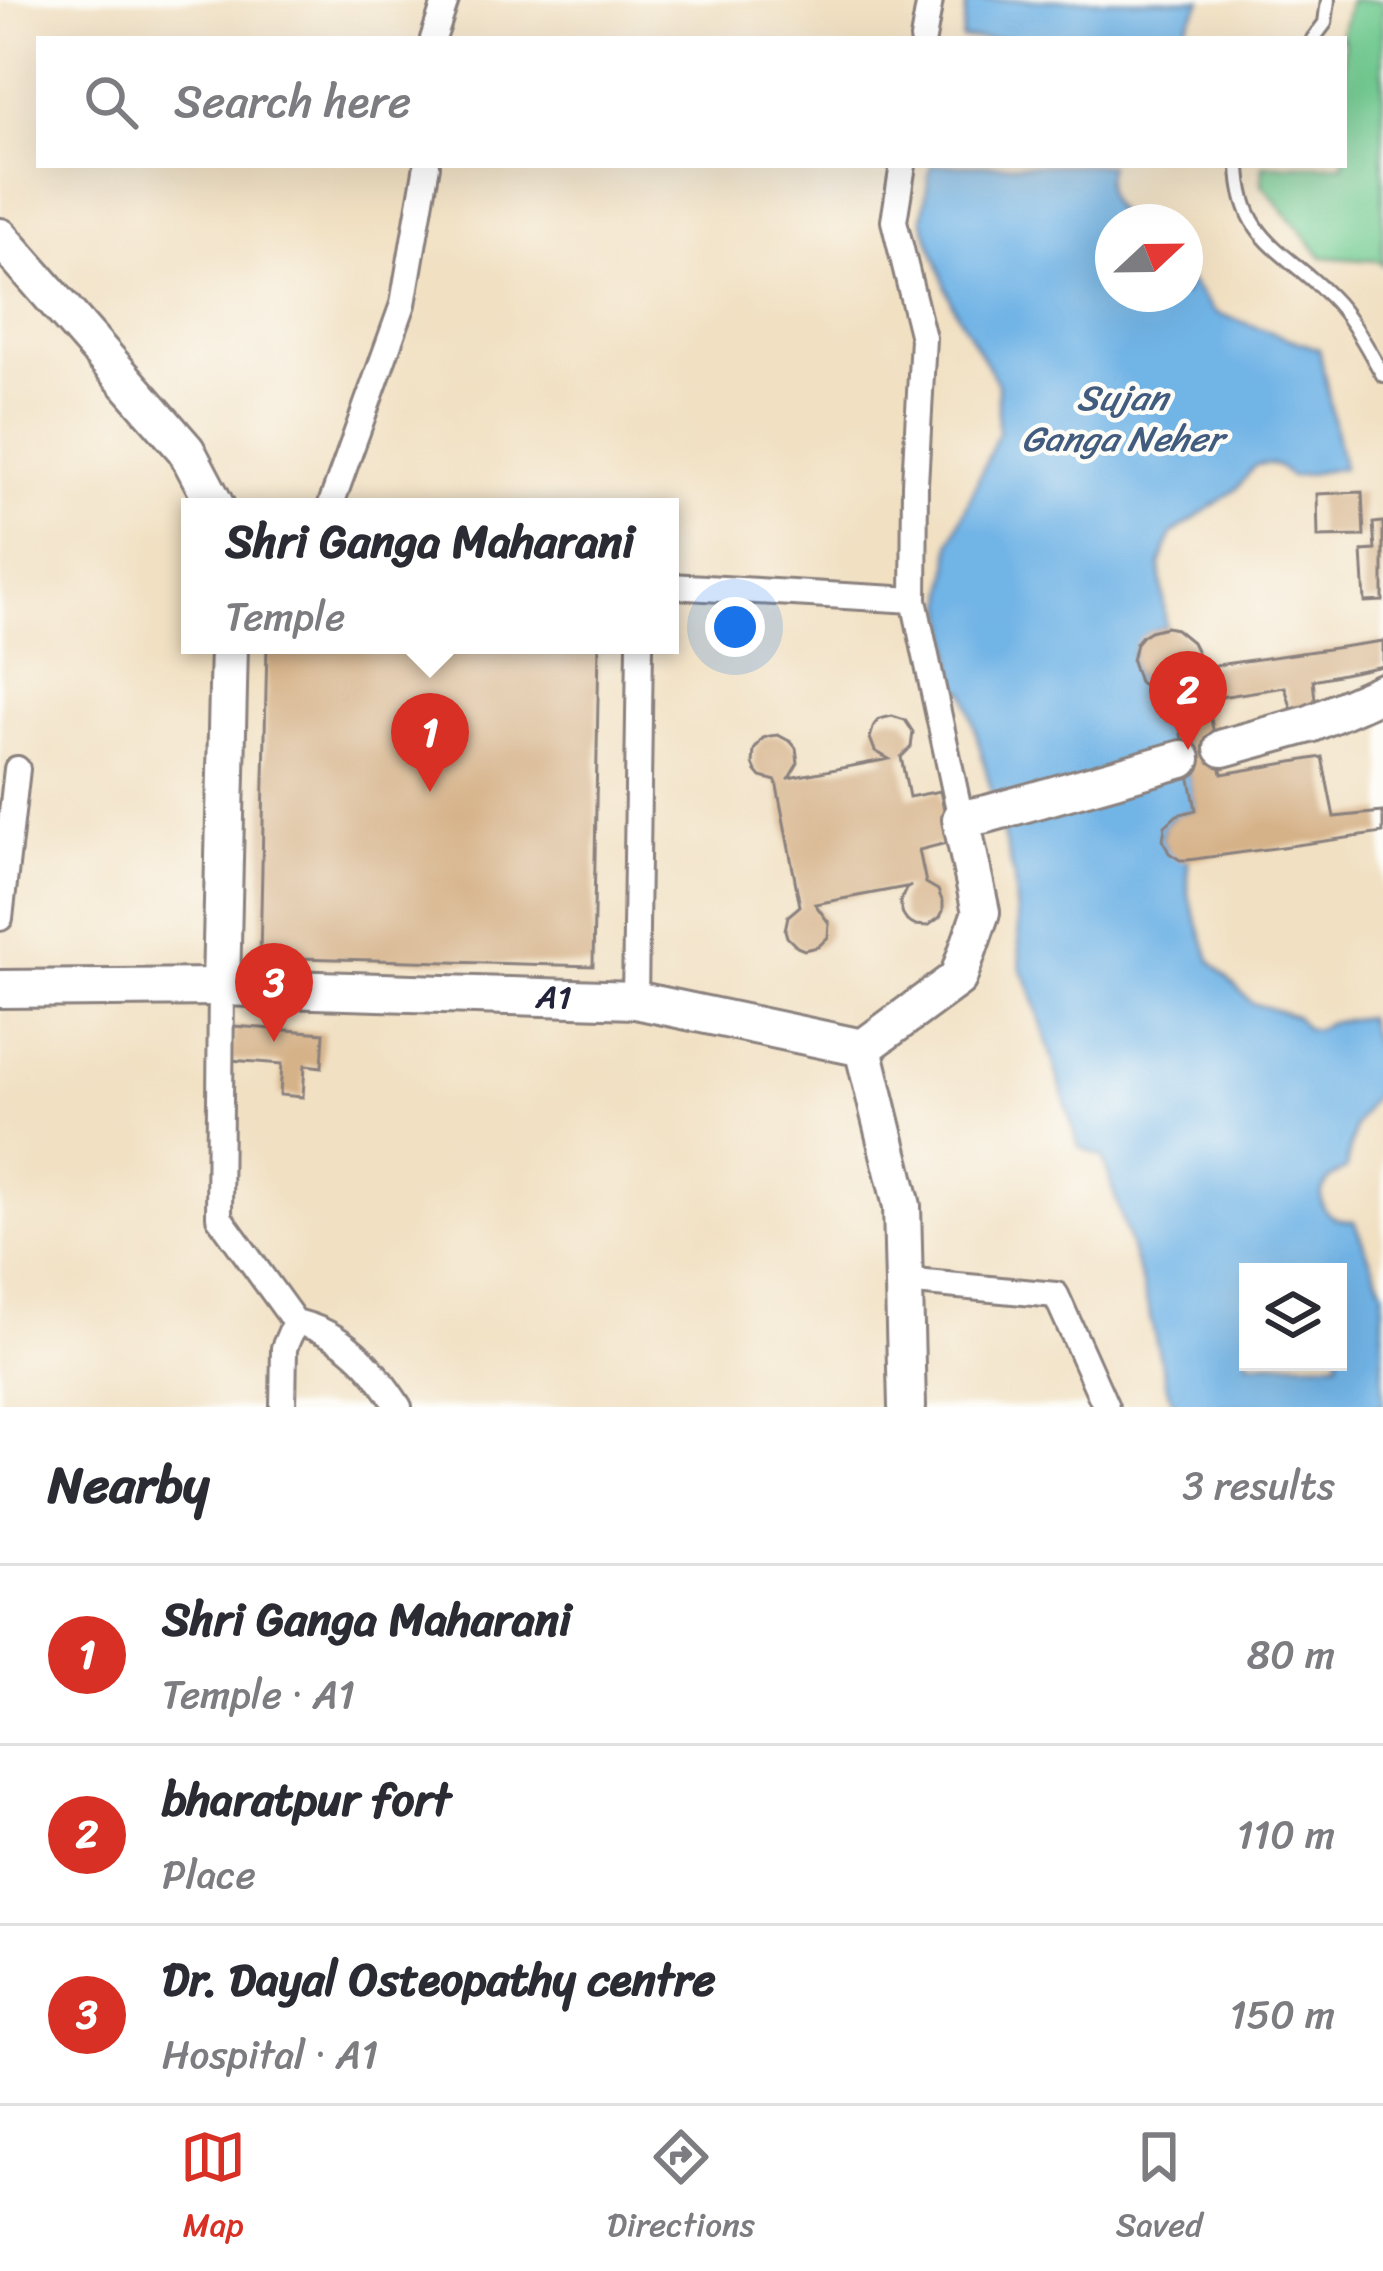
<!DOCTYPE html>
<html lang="en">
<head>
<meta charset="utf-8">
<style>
	:root { --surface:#fff; --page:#f7f7f7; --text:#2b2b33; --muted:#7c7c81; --line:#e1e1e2; --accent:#d93025 }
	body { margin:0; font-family:Sriracha,sans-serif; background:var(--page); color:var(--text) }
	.controls { position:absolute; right:36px; bottom:36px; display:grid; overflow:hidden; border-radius:0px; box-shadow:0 12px 48px #0002 }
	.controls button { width:108px; height:108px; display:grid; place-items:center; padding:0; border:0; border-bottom:3px solid var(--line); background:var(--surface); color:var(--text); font:60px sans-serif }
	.compass { position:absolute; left:1095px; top:204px; width:108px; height:108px; border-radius:50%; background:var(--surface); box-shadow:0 12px 48px #0002; rotate:68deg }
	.you { position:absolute; left:735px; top:627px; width:42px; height:42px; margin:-30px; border:9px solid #fff; border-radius:50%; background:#1a73e8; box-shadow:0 0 0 18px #1a73e833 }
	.badge { display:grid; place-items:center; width:78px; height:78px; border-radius:50%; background:var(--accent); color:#fff; font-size:39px; font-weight:700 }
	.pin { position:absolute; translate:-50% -99px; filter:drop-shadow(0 3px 6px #0008) }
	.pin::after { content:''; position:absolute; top:63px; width:42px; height:36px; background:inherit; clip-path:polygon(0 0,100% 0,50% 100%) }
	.popup { position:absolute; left:181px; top:498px; width:498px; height:156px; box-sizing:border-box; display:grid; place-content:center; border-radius:0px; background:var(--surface); filter:drop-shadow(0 3px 9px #0005); font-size:39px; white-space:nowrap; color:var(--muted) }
	.popup b { font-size:45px; color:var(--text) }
	.popup::after { content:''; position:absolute; left:50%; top:100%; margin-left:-24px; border:24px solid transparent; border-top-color:var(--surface) }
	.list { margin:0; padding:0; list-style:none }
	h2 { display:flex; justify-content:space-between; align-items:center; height:156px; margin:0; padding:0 48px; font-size:51px }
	h2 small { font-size:39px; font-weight:400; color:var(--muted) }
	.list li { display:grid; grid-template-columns:78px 1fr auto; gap:36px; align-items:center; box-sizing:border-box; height:180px; padding:0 48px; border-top:3px solid var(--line) }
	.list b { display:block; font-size:45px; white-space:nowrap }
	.list p { margin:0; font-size:39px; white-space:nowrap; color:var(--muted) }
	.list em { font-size:39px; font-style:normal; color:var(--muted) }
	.icon { flex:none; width:66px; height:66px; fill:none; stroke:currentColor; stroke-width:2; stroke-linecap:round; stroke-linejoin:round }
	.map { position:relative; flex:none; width:1383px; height:1407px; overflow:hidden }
	.search { position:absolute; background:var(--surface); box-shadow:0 12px 48px #0002; left:36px; right:36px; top:36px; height:132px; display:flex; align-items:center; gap:30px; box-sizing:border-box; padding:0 42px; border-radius:0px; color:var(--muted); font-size:45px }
	.sheet { height:696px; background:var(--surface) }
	nav { display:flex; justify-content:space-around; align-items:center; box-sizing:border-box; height:168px; border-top:3px solid var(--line); background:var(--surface); font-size:33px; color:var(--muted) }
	nav a { display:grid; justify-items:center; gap:6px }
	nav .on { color:var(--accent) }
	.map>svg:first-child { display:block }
	.green { fill:#72cb91; stroke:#4a7666; stroke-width:3 }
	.water { fill:#71b4e6; stroke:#4a6b90; stroke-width:3; fill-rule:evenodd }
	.building { fill:#d6b289 }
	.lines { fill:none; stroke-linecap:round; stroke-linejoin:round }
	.lane-casing { stroke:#8a817e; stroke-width:18 }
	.street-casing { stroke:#8a817e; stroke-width:30 }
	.secondary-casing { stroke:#8a817e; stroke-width:42 }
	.lane { stroke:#fff; stroke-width:12 }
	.street { stroke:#fff; stroke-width:24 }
	.secondary { stroke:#fff; stroke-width:36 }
	.labels { text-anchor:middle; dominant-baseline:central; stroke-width:9; stroke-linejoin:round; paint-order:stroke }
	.street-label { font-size:33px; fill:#22223b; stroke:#fdfcf7 }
	.water-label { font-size:36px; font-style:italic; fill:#425c7f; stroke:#fdfcf7 }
</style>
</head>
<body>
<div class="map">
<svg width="1383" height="1407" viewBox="0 0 1383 1407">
	<rect width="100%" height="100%" fill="#fdfcf7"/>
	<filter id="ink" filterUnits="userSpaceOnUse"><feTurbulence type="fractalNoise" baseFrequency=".00833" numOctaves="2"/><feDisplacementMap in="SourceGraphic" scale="24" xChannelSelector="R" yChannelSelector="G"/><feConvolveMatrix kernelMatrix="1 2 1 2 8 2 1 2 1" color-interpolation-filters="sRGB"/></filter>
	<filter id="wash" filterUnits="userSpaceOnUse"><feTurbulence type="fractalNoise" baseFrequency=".004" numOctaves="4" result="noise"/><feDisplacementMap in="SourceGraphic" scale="48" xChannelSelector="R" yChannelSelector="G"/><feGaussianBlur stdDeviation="2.7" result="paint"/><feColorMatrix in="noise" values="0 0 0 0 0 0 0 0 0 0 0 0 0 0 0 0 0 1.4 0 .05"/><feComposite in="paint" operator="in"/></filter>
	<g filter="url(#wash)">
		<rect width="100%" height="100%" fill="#f1e0c2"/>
		<!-- green -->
		<path class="green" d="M 1350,0 L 1383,0 L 1383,265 L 1378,261 L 1322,257 L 1262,184 L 1263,165 L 1344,165 L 1344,39 L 1340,39 Z"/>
		<!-- water -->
		<g class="water">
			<path d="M 967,0 L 1202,0 L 1178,39 L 962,39 Z"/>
			<path d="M 931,165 L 1109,165 C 1100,194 1111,217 1142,222 L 1113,222 L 1113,294 L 1185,294 L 1185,275 L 1214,312 L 1319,349 L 1343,468 L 1290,477 C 1278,464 1271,461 1254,466 L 1238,488 L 1172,534 L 1160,565 L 1166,627 C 1116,635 1124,696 1173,693 L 1196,810 C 1193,811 1179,814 1176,816 C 1151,830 1165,856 1188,860 L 1188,894 L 1211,961 L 1252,1003 L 1295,1016 L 1305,1028 L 1315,1030 L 1330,1022 L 1366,1017 L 1383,1071 L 1383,1081 L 1355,1125 L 1346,1169 C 1310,1183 1314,1222 1354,1221 L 1383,1290 L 1383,1407 L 1176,1407 L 1168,1391 L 1142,1284 L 1103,1157 L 1079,1147 L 1030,986 L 1021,969 L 1014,876 L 965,691 L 957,688 L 946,604 L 951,542 L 998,434 L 998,384 L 952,304 L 922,219 ZM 1248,1272 L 1338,1272 L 1338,1362 L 1248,1362 Z"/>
		</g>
		<g id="blocks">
			<!-- building -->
			<g class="building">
				<path d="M 1362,492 L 1364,536 L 1318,537 L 1317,494 Z"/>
				<path d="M 1383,522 L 1383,601 L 1365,602 L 1362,551 L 1375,550 L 1373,523 Z"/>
				<path d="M 1166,627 L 1176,629 L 1192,642 L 1197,652 L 1196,668 L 1383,641 L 1383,666 L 1313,680 L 1316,710 L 1293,714 L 1285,687 L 1207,699 L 1222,774 L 1322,757 L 1334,817 L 1383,812 L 1383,833 L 1188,860 L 1180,860 L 1169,853 L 1163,840 L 1165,826 L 1177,815 L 1196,810 L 1173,693 L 1158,693 L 1148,689 L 1139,682 L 1132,661 L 1136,643 L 1142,636 L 1150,631 Z"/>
				<path d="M 267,645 L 599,645 L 593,966 L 260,957 Z"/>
				<path d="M 892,716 L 905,720 L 913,732 L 911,747 L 901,757 L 909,797 L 940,791 L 951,842 L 919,850 L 926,883 L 938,890 L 943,903 L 943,911 L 940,917 L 928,926 L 914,925 L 907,921 L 903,915 L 900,902 L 906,889 L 911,886 L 815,904 L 829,923 L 828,937 L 818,947 L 804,950 L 797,947 L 787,937 L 785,930 L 788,916 L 800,906 L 776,781 L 761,777 L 756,771 L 753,764 L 754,750 L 763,738 L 770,736 L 778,735 L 791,742 L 796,748 L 798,763 L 789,778 L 889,759 L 875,751 L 870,738 L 874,725 L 879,719 Z"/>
				<path d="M 234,1026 L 324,1033 L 322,1067 L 305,1065 L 303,1097 L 280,1095 L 282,1064 L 231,1060 Z"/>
			</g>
		</g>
	</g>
	<g filter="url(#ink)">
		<use href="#blocks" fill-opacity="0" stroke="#8a817e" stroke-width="3"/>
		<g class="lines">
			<defs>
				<g id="lane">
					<path d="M 1313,39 L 1325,23 L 1328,0"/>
					<path d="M 1239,165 C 1241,241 1285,250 1331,297 C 1353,319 1367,348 1383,375"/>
				</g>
				<g id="street">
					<path d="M 433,39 L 446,0"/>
					<path d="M 923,39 L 930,0"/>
					<path d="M 903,165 L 894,221 L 923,338 L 915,484 L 914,600"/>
					<path d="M 330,507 L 403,304 L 427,165"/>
					<path d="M 670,586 L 914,600 L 961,819"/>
					<path d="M 0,918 L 17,769"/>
					<path d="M 221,987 L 219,1217 L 295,1322 C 343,1332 373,1367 399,1407"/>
					<path d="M 635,1000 L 640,645"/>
					<path d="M 904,1281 L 1056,1295 L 1106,1407"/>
					<path d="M 283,1407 L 284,1348 L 295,1322"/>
				</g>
				<g id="secondary">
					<path d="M 0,237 L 186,450 L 216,507"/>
					<path id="s1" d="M 229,645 L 221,987 L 635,1000 L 863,1048 L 902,1206 L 907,1407"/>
					<path d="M 1223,748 L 1310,724 L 1383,692"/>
					<path d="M 0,989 L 221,987"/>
					<path d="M 863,1048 L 958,978 L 981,912 L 961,819 L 987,814 L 1182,759"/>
				</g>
			</defs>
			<!-- lane casing -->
			<use href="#lane" class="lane-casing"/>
			<!-- street casing -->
			<use href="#street" class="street-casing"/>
			<!-- secondary casing -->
			<use href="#secondary" class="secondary-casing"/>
			<!-- lane -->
			<use href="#lane" class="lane"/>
			<!-- street -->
			<use href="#street" class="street"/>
			<!-- secondary -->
			<use href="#secondary" class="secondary"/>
		</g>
	</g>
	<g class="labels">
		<!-- street labels -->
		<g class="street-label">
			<text stroke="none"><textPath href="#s1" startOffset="675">A1</textPath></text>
		</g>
		<!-- water labels -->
		<g class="water-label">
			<text x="1122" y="398">Sujan<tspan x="1122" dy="41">Ganga Neher</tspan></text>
		</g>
	</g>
</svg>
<div class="controls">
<button><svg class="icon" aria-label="layers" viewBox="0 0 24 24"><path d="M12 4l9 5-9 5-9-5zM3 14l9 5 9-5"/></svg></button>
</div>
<svg class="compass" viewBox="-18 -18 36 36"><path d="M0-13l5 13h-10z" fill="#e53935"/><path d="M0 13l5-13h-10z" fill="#7c7c81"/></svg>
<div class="you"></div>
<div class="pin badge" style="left:430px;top:792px">1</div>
<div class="popup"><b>Shri Ganga Maharani</b>Temple</div>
<div class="pin badge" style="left:1188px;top:750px">2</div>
<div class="pin badge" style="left:274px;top:1042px">3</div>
<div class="search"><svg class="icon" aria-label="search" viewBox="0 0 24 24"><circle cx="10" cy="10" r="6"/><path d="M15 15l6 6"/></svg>Search here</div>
</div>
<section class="sheet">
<h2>Nearby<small>3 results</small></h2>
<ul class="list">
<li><span class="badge">1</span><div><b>Shri Ganga Maharani</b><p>Temple · A1</p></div><em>80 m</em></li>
<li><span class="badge">2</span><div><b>bharatpur fort</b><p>Place</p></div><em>110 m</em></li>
<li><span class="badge">3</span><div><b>Dr. Dayal Osteopathy centre</b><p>Hospital · A1</p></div><em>150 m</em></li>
</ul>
</section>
<nav>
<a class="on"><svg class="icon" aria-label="map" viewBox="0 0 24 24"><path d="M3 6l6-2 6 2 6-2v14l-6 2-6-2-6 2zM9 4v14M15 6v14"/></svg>Map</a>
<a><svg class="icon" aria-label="directions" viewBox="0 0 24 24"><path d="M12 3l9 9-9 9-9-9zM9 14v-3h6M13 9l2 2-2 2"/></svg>Directions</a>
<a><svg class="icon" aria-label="saved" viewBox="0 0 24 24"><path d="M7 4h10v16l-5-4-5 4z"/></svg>Saved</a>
</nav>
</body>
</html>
